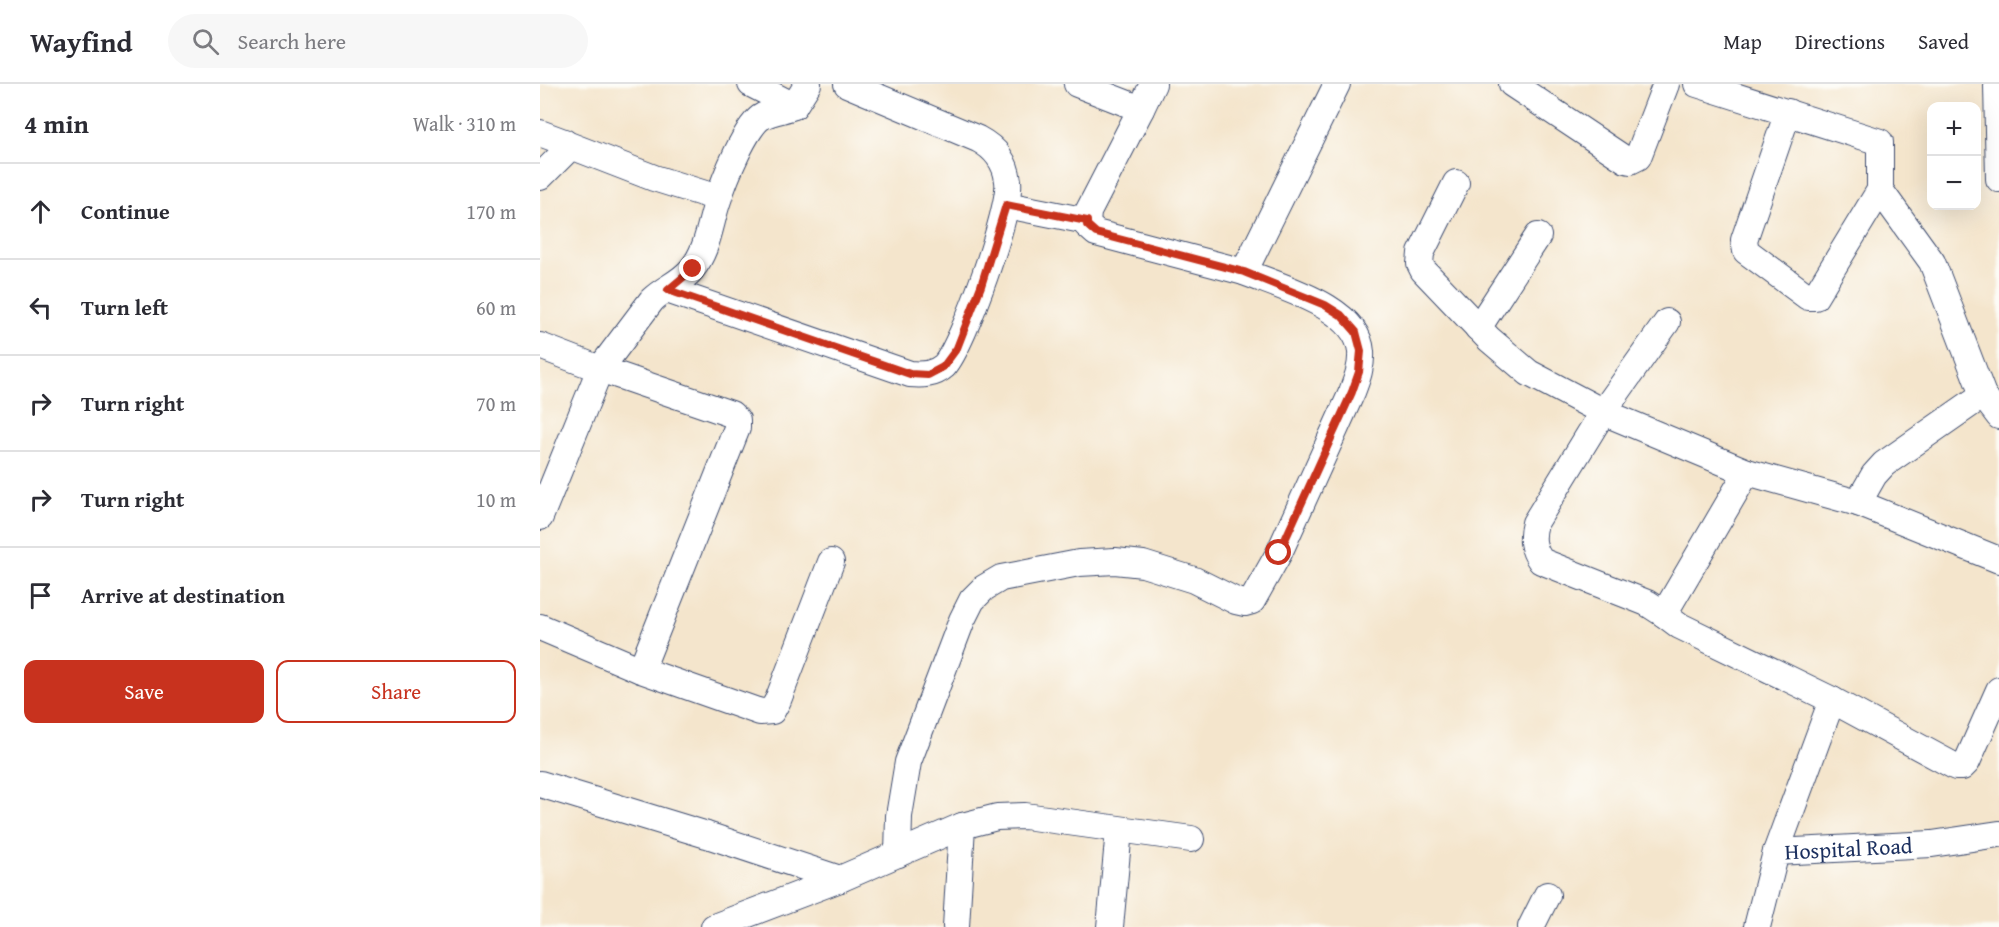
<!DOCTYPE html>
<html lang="en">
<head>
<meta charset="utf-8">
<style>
	:root { --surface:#fff; --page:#f7f7f7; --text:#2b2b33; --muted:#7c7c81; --line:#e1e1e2; --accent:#c8321e }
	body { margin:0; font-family:"Gentium Book Plus",serif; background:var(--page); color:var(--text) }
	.controls { position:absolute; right:18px; top:18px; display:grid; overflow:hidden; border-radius:12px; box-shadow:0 6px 24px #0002 }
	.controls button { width:54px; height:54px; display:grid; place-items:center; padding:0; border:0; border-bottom:2px solid var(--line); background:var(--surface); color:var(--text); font:30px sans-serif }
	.stop { position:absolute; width:18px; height:18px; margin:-14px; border:4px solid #c8321e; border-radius:50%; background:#fff }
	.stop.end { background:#c8321e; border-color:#fff; box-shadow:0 2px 6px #0008 }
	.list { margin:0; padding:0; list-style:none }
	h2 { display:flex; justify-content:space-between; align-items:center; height:78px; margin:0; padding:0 24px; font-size:26px }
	h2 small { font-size:20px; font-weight:400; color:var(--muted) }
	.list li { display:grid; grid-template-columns:39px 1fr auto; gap:18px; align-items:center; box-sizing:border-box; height:96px; padding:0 24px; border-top:2px solid var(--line) }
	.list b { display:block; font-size:22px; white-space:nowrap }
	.list em { font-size:20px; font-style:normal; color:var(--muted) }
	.actions { display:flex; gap:12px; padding:18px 24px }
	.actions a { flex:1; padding:14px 0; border:2px solid var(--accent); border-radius:12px; text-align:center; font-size:21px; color:var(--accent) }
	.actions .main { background:var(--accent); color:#fff }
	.icon { flex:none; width:33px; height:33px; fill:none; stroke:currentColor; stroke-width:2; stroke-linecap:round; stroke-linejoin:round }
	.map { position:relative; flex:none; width:1459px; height:843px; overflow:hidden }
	header { display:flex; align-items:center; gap:36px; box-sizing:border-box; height:84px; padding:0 30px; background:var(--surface); border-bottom:2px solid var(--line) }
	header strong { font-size:28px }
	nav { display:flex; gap:33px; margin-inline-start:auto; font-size:21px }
	.search { width:420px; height:54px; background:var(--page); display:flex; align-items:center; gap:15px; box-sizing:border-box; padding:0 21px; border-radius:33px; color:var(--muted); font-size:22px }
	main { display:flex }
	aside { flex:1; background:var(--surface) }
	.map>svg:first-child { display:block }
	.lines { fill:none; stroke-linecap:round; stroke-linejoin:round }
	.minor-casing { stroke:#3c4a6e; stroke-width:28 }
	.minor { stroke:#fff; stroke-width:26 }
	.route { stroke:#c8321e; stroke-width:8 }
	.labels { text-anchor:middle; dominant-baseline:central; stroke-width:6; stroke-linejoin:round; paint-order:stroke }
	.street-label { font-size:22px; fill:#1b2f5e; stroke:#fdfcf7 }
</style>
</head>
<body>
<header>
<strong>Wayfind</strong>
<div class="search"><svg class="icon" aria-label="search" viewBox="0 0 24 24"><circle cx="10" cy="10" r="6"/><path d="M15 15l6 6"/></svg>Search here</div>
<nav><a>Map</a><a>Directions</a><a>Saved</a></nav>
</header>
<main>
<aside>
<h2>4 min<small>Walk · 310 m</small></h2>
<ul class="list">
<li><svg class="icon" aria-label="ahead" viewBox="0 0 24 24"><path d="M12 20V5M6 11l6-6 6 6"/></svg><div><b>Continue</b></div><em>170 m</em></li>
<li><svg class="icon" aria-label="left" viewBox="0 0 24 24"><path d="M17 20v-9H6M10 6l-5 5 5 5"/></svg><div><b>Turn left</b></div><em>60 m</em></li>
<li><svg class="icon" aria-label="right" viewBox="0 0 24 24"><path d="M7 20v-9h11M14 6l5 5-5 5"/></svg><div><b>Turn right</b></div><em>70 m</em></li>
<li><svg class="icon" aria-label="right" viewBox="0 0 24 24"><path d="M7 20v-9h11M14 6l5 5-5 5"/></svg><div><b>Turn right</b></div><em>10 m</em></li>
<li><svg class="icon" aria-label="arrive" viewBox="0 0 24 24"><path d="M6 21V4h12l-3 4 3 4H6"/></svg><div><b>Arrive at destination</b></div></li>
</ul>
<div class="actions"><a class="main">Save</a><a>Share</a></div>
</aside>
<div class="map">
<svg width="1459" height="843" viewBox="0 0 1459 843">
	<rect width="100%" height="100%" fill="#fdfcf7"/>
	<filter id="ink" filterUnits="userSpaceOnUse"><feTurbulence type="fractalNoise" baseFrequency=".0167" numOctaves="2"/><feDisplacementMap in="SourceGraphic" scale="12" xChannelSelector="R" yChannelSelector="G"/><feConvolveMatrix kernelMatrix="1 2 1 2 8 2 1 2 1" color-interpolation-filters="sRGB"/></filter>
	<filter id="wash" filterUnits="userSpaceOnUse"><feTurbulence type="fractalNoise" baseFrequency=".008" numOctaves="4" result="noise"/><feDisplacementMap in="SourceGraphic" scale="24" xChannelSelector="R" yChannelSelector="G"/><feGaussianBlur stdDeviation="1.35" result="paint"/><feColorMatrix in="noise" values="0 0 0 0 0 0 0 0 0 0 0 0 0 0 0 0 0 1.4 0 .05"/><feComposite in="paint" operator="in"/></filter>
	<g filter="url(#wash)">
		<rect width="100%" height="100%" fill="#f4e5cc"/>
	</g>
	<g filter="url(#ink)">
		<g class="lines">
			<defs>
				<g id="minor">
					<path d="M 211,0 L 254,22"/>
					<path d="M 537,0 L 601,25 L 613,0"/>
					<path d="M 972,0 L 1086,76 L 1090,77 L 1098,73 L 1126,0"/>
					<path d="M 1157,0 L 1340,58 L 1340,106 L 1392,178 L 1443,311 L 1459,332"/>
					<path d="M 1457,0 L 1459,95"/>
					<path d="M 601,25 L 548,128 L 547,141 L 556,149 L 704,188 L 797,0"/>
					<path d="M 1248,28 L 1204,156 L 1206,167 L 1268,213 L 1275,213 L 1340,106"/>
					<path d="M 0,49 L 24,58 L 28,62 L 26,67 L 0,93"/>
					<path d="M 26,60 L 114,94 L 178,114"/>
					<path d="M 916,99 L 881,169 L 880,180 L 883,186 L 949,255 L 989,289 L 1063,328 L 1207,388 L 1318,419 L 1459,476"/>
					<path d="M 466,121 L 547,137"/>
					<path d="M 127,206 L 370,290 C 382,291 394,291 404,282 C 423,262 472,124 468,97 C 466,78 455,64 438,55 L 307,0"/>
					<path d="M 1127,238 L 1063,328 L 995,439 C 991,454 992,464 1001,477 L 1107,519 L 1124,530 L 1207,388"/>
					<path d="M 938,244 L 998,152"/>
					<path d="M 0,262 L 60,285 L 191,330 L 197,336 L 197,344 L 101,586 L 0,543"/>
					<path d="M 1318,419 L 1334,391 L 1344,380 L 1443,311"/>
					<path d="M 0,433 L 60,285 L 112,216 C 124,204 141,199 152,185 C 168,166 170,139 178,116 C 184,97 206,40 223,32 C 233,27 244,26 254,22 L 268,0"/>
					<path d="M 1124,530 L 1140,542 L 1292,616 L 1416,683 L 1422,683 L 1427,678 L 1459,606"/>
					<path d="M 101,586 L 220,628 L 232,627 L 238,616 L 291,478"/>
					<path d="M 0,700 L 167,751 L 300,795"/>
					<path d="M 1236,768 L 1292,616"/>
					<path d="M 358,770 L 359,732 L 368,678 L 422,536 L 432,516 L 444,504 L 461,494 L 539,479 L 575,477 L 603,480 L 654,496 L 696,517 L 705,519 L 712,517 L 739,469 L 812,308 C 817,295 822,282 821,268 C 818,223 740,203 704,188"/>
					<path d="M 174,843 L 300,795 L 422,742"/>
					<path d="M 416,843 L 422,742 L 457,733 L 485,732 L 651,755"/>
					<path d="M 570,843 L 579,746"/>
					<path d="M 991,843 L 1007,811"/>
					<path id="s1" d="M 1217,843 L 1236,768 L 1392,760 L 1459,750"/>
				</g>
			</defs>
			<!-- minor casing -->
			<use href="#minor" class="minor-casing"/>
			<!-- minor -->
			<use href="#minor" class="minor"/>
		</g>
	</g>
	<g class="lines" filter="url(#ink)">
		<!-- route -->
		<path class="route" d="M 153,185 L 128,206 L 370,290 L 388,291 L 403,283 L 417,264 L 441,202 L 466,121 L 547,137 L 547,141 L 556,149 L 704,188 L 785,221 L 801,231 L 816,248 L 821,267 L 819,288 L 812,308 L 739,469"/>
	</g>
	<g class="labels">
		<!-- street labels -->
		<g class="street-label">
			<text stroke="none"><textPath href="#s1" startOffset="150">Hospital Road</textPath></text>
		</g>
	</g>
</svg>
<div class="controls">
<button>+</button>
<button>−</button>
</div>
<div class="stop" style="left:739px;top:469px"></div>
<div class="stop end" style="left:153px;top:185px"></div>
</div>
</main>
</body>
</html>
